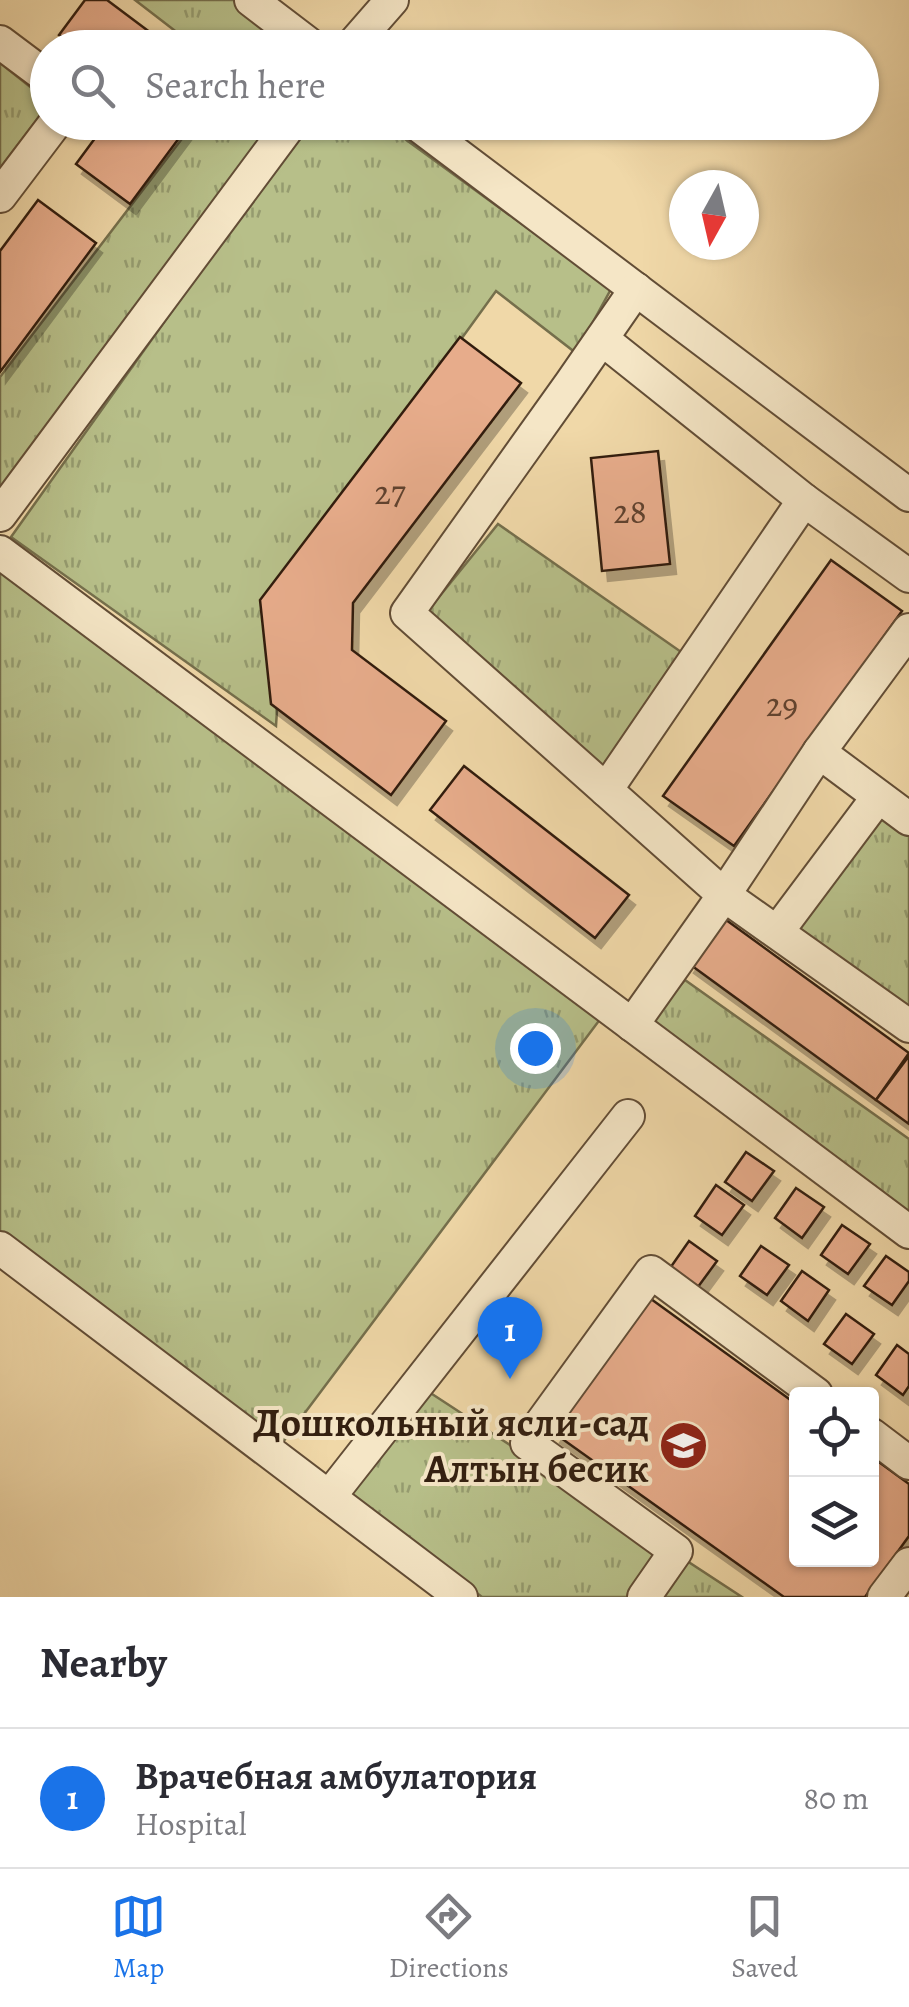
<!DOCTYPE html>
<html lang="en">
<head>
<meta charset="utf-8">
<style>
	:root { --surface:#fff; --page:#f7f7f7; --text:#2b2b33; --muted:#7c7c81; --line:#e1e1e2; --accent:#1a73e8 }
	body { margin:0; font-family:Alegreya,serif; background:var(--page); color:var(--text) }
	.controls { position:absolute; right:30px; bottom:30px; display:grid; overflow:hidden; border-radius:10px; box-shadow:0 2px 8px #0004 }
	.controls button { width:90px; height:90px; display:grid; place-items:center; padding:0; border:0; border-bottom:2px solid var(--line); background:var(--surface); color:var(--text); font:50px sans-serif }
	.compass { position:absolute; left:669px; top:170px; width:90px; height:90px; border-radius:50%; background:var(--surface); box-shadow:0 2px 8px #0004; rotate:188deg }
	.you { position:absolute; left:535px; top:1048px; width:35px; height:35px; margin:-25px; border:8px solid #fff; border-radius:50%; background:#1a73e8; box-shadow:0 0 0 15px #1a73e833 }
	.badge { display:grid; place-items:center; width:65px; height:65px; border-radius:50%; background:var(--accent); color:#fff; font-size:32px; font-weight:700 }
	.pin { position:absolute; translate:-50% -82px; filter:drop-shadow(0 2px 5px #0008) }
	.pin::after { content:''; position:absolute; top:52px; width:35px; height:30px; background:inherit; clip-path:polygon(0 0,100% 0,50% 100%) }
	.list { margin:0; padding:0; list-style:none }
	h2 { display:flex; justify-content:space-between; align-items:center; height:130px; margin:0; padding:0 40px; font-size:42px }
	h2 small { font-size:32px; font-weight:400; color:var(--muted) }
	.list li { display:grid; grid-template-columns:65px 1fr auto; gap:30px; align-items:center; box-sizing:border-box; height:140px; padding:0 40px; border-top:2px solid var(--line) }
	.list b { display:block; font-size:38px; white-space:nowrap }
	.list p { margin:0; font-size:32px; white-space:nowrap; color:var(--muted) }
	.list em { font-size:32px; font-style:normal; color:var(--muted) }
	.icon { flex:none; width:55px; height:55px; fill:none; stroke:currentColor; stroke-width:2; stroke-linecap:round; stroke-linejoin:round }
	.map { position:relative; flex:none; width:909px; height:1597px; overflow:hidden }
	.search { position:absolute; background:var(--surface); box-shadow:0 2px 8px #0004; left:30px; right:30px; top:30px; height:110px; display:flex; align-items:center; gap:25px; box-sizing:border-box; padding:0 35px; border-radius:55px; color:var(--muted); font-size:38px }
	.sheet { height:270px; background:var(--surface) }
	nav { display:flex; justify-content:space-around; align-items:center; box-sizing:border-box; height:140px; border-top:2px solid var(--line); background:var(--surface); font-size:28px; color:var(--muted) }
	nav a { display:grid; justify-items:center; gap:5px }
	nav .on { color:var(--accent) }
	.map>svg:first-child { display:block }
	.grass { fill:url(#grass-tufts); stroke:#756f4c; stroke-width:2.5 }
	.building { fill:#e7ac8b; stroke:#331f10; stroke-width:2.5; filter:url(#shadow) }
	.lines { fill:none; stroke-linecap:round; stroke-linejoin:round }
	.minor-casing { stroke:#624d36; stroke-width:36 }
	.minor { stroke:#f5e6c6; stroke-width:32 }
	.labels { text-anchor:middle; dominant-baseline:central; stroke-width:8; stroke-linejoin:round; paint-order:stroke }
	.number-label { font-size:35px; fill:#60422f }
	.poi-label { font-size:40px; font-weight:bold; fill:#331f10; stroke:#f5e6c6; text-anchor:end }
</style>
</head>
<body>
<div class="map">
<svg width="909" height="1597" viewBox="0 0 909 1597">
	<defs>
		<pattern id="grass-tufts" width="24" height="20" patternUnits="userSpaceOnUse" patternTransform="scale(2.5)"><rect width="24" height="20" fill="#b7bf89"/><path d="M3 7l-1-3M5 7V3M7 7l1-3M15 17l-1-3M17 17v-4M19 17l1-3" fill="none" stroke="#959b6f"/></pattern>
		<filter id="shadow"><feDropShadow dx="6" dy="10" stdDeviation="0" flood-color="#0004"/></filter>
	</defs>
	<rect width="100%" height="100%" fill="#f0d8a8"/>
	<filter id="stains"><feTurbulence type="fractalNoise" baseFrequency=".002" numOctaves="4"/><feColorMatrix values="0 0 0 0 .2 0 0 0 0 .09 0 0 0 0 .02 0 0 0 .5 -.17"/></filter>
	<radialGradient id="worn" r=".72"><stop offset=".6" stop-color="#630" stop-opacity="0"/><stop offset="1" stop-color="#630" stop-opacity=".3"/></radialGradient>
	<!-- grass -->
	<g class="grass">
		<path d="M 135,0 L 236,0 L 298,47 L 196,47 Z"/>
		<path d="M 0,63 L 48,101 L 47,106 L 0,168 Z"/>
		<path d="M 194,123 L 277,123 L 0,496 L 0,377 Z"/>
		<path d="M 306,123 L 383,123 L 611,289 L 576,353 L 496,291 L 285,582 L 276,726 L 11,537 Z"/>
		<path d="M 498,524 L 684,654 L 602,772 L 426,613 Z"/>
		<path d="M 0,568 L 601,1018 L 280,1446 L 0,1235 Z"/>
		<path d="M 877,811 L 909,834 L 909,1010 L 798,929 Z"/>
		<path d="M 685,980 L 909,1139 L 909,1212 L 648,1023 Z"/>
		<path d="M 429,1392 L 742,1597 L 482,1597 L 346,1493 Z"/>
	</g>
	<!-- building -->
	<g class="building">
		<path d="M 85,0 L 107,0 L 171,48 L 77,48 L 59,35 Z"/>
		<path d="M 107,122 L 191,122 L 130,204 L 76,164 Z"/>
		<path d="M 38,200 L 96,243 L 0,372 L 0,251 Z"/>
		<path d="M 460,337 L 521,383 L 353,603 L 352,650 L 446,721 L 391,795 L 271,704 L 260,600 Z"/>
		<path d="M 658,451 L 670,564 L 602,571 L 591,458 Z"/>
		<path d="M 831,560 L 902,611 L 734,846 L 663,796 Z"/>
		<path d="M 464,766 L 629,895 L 595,938 L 430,810 Z"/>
		<path d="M 722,917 L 909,1053 L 876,1100 L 688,963 Z"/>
		<path d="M 909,1056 L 909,1124 L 876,1100 Z"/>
		<path d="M 746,1152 L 774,1171 L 752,1201 L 725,1182 Z"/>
		<path d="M 716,1185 L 744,1205 L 722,1235 L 695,1216 Z"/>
		<path d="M 796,1188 L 824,1207 L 802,1238 L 775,1218 Z"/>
		<path d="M 842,1225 L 870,1244 L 848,1274 L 821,1255 Z"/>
		<path d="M 689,1241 L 717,1261 L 695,1291 L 668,1271 Z"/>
		<path d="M 761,1246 L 789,1265 L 767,1295 L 740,1276 Z"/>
		<path d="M 886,1256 L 909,1272 L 909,1281 L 892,1305 L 864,1286 Z"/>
		<path d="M 802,1271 L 829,1290 L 808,1321 L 781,1301 Z"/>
		<path d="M 651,1299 L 796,1404 L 796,1560 L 872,1560 L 872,1457 L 909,1484 L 909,1536 L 865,1597 L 784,1597 L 554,1433 Z"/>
		<path d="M 846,1314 L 874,1334 L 852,1364 L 824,1344 Z"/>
		<path d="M 897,1345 L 909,1354 L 909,1386 L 903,1395 L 876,1375 Z"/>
	</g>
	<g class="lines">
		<defs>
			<g id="minor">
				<path d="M 251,0 L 314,48"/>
				<path d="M 0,42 L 48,78"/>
				<path d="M 350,48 L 392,0"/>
				<path d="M 414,122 L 909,495"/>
				<path d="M 0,196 L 56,122"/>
				<path d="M 636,289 L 571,383 L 407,613 L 724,895 L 819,752"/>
				<path d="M 602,339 L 804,500"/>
				<path d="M 0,515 L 292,122"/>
				<path d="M 0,552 L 909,1232"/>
				<path d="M 909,630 L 819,752 L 909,819"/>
				<path d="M 606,790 L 804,500 L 909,576"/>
				<path d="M 777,932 L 878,797"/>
				<path d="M 632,1025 L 724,895 L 909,1026"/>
				<path d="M 0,1248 L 461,1597"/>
				<path d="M 872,1435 L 909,1463"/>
				<path d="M 329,1497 L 628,1116"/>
				<path d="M 644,1597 L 676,1551 L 527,1443 L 651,1272 L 816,1394"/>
				<path d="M 884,1597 L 909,1564"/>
			</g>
		</defs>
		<!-- minor casing -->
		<use href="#minor" class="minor-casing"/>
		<!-- minor -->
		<use href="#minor" class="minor"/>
	</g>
	<!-- icons -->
	<defs>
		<symbol id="school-disc" viewBox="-11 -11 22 22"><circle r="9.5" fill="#8f2418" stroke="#f5e6c6"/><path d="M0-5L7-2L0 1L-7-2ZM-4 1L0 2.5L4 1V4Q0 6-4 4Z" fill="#fff"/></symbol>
	</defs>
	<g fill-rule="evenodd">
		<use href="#school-disc" x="656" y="1418" width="55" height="55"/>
	</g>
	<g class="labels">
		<!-- number labels -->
		<g class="number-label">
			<text x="390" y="492">27</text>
			<text x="630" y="511">28</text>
			<text x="782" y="704">29</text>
		</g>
		<!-- poi labels -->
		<g class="poi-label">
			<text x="649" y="1422">Дошкольный ясли-сад<tspan x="649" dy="46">Алтын бесик</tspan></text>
		</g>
	</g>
	<rect width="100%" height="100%" filter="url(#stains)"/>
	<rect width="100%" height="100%" fill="url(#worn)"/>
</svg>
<div class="controls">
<button><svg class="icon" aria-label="locate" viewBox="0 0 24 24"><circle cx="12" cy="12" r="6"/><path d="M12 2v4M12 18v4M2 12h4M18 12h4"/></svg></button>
<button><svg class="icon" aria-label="layers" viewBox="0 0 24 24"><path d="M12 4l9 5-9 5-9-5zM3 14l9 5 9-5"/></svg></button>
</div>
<svg class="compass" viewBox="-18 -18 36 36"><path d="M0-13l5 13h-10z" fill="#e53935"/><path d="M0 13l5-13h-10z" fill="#7c7c81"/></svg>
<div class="you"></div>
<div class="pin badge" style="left:510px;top:1379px">1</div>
<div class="search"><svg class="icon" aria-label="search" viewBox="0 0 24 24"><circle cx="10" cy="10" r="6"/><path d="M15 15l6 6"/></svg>Search here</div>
</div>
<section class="sheet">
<h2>Nearby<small></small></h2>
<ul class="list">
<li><span class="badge">1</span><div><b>Врачебная амбулатория</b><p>Hospital</p></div><em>80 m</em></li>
</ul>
</section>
<nav>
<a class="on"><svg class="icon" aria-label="map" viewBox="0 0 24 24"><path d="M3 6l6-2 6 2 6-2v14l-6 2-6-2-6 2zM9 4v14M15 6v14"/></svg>Map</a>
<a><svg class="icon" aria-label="directions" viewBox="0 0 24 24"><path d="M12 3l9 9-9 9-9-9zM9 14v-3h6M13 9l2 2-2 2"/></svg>Directions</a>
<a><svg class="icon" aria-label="saved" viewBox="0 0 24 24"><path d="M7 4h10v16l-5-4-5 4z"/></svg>Saved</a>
</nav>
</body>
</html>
